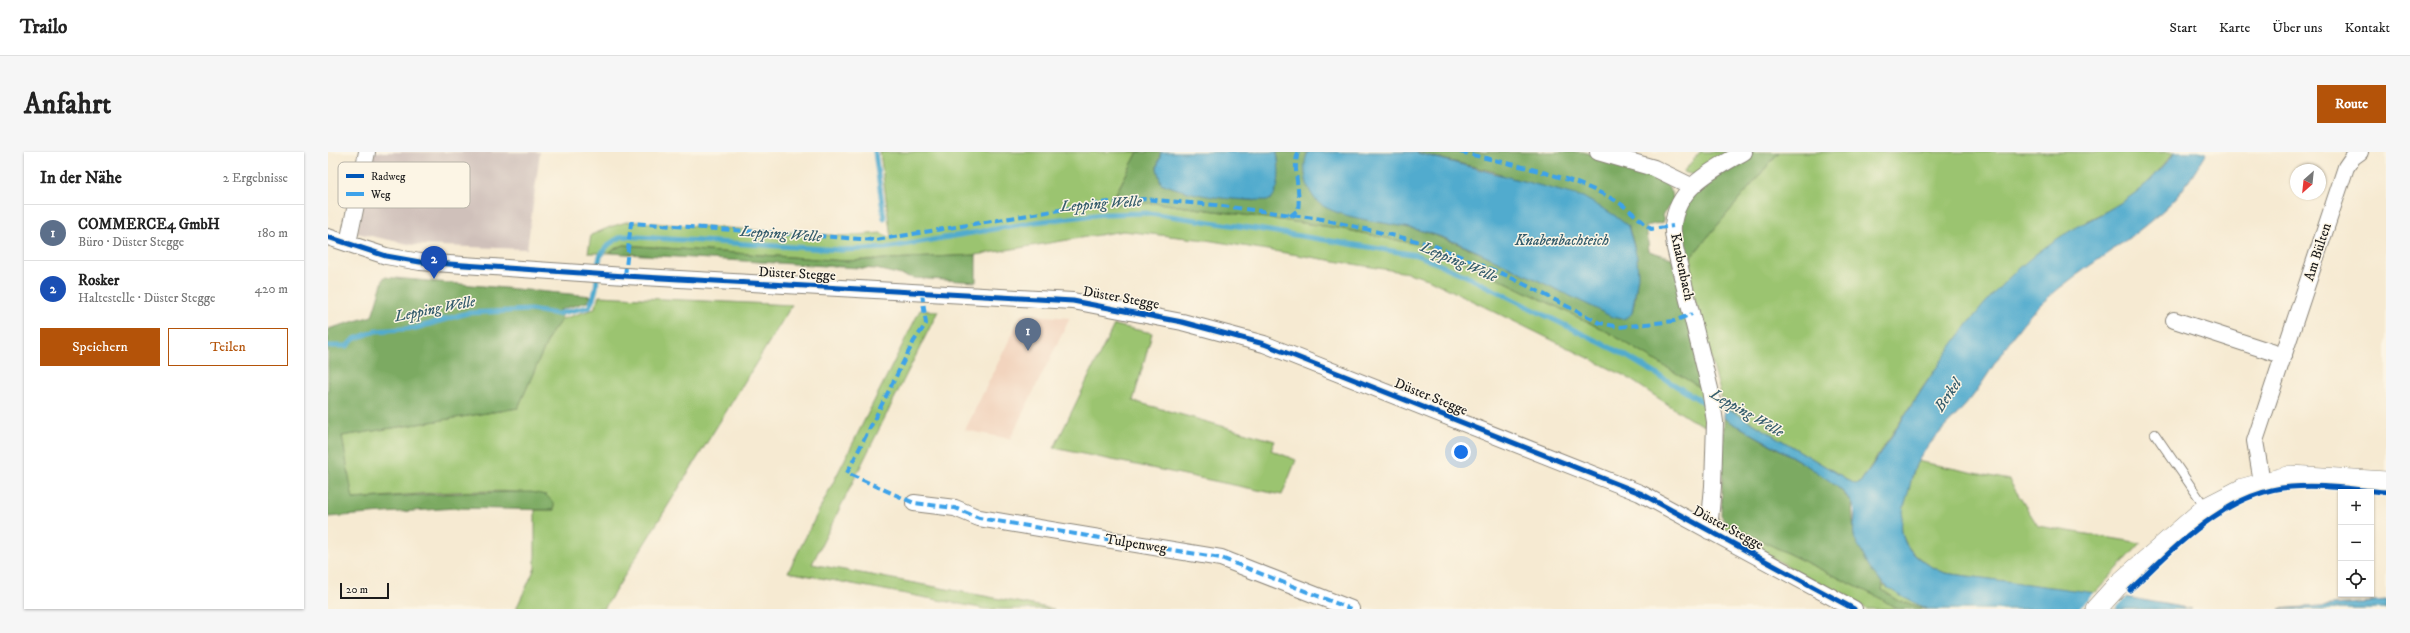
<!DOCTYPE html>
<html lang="de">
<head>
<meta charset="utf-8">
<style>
	:root { --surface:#fff; --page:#f6f6f6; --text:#222; --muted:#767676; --line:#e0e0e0; --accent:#b45309 }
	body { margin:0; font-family:"IM FELL DW Pica",serif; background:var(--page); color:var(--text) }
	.controls { position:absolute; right:12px; bottom:12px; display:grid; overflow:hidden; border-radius:0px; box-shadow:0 1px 3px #0004 }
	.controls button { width:36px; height:36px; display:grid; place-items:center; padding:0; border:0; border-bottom:1px solid var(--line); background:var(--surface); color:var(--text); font:20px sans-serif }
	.compass { position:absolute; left:1962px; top:12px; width:36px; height:36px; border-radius:50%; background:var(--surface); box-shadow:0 1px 3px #0004; rotate:207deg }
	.scale { position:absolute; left:12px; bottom:10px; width:49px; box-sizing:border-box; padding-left:4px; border:2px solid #1c1c1c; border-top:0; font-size:11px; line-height:14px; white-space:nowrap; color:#1c1c1c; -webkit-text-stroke:3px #fcf5e5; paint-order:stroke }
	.you { position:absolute; left:1133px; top:300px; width:14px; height:14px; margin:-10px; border:3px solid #fff; border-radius:50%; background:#1a73e8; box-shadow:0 0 0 6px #1a73e833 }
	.badge { display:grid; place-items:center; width:26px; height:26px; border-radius:50%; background:var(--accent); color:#fff; font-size:13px; font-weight:700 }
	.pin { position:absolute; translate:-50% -33px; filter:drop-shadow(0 1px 2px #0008) }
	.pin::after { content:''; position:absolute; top:21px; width:14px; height:12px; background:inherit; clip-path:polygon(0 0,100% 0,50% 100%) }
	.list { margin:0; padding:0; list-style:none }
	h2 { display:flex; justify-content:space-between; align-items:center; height:52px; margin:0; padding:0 16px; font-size:17px }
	h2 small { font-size:13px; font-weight:400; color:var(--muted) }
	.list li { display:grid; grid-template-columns:26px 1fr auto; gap:12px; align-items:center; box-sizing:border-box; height:56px; padding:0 16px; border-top:1px solid var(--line) }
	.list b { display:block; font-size:15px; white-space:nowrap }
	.list p { margin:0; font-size:13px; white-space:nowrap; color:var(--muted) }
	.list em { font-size:13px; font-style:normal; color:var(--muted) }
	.actions { display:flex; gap:8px; padding:12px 16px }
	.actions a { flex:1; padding:9px 0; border:1px solid var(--accent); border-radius:0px; text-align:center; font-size:14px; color:var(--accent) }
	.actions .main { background:var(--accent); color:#fff }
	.icon { flex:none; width:22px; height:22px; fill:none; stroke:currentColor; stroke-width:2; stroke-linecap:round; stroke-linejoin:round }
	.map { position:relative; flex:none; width:2058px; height:457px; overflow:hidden; border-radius:0px }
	header { display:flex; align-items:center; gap:24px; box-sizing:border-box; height:56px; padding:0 20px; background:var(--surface); border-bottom:1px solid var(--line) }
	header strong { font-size:19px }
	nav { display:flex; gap:22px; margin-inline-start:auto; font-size:14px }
	.intro { display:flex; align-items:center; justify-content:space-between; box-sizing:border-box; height:96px; padding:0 24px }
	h1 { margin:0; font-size:28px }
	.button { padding:10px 18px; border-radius:0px; background:var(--accent); color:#fff; font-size:14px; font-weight:700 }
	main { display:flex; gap:24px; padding:0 24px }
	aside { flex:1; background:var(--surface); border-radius:0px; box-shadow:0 1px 3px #0004 }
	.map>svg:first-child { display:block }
	.built { fill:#f2d4be }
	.industrial { fill:#cfc0ba }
	.green { fill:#9bc470; stroke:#5c7046 }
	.forest { fill:#7caa62; stroke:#4c633f }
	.water { fill:#51abce; stroke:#366475 }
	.pier { fill:#f6ead2 }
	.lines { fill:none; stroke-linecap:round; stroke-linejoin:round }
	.stream { stroke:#51abce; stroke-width:5 }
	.service-casing { stroke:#898377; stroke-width:10 }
	.minor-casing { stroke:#898377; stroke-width:18 }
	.tertiary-casing { stroke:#898377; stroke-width:22 }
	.service { stroke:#fff; stroke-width:8 }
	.minor { stroke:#fff; stroke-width:16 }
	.tertiary { stroke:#fff; stroke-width:21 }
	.quiet { stroke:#3da2ea; stroke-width:4; stroke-dasharray:8 4; stroke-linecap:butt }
	.cycleway-casing { stroke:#fcf5e5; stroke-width:8 }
	.cycleway { stroke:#0057b8; stroke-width:5 }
	.labels { text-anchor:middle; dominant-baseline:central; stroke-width:3; stroke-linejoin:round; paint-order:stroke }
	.street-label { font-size:14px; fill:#1c1c1c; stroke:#fcf5e5 }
	.water-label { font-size:15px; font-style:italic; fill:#345c6c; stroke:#fcf5e5 }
	.key { fill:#fcf5e5; stroke:#b9b4a9; stroke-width:1 }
	.key-label { font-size:11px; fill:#1c1c1c }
</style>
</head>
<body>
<header>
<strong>Trailo</strong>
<nav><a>Start</a><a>Karte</a><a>Über uns</a><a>Kontakt</a></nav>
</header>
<div class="intro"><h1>Anfahrt</h1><a class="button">Route</a></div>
<main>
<aside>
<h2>In der Nähe<small>2 Ergebnisse</small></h2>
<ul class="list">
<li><span class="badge" style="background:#5c6f8a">1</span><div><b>COMMERCE4 GmbH</b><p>Büro · Düster Stegge</p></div><em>180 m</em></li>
<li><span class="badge" style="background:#1a4fb4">2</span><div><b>Rosker</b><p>Haltestelle · Düster Stegge</p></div><em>420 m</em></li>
</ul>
<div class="actions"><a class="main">Speichern</a><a>Teilen</a></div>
</aside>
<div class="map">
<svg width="2058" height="457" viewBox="0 0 2058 457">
	<rect width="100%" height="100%" fill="#fcf5e5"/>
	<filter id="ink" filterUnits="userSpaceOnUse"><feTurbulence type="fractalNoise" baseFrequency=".025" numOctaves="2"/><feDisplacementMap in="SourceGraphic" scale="8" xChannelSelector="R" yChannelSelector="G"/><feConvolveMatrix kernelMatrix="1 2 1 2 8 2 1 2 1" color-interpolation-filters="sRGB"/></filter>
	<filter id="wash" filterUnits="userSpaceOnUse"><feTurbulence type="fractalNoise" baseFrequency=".012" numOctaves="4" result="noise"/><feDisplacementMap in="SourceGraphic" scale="16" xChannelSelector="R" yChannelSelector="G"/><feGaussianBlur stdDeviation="0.9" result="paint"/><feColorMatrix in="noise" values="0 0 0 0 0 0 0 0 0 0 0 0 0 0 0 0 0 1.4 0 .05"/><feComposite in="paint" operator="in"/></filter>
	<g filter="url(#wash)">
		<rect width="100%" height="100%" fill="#f6ead2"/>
		<!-- built -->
		<path class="built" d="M 694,162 L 742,166 L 682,287 L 637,278 Z"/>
		<!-- industrial -->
		<path class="industrial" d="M 46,0 L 212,0 L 199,97 L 85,93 L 29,81 Z"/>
		<!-- green -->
		<g class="green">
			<path d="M 552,0 L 810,0 L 782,52 L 829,51 L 1010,76 L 1097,94 L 1133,108 L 1278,179 L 1378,239 L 1377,274 L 1362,267 L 1297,224 L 1100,127 L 1080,121 L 878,88 L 795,79 L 648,103 L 517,109 L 296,93 L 286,97 L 282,101 L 260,101 L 263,83 L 282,75 L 298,70 L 311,70 L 514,84 L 553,81 L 563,86 Z"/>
			<path d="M 1372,0 L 1407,0 L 1370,24 L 1355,20 Z"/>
			<path d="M 1451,0 L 1846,0 L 1818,34 L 1796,51 L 1762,67 L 1676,131 L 1630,186 L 1597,232 L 1531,332 L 1527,332 L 1396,254 L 1357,112 Z"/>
			<path d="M 271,144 L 464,153 L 276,457 L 188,457 L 207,416 L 207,358 L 226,358 L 218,343 C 158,334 85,343 24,347 L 14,284 L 190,256 L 222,183 L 234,167 L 266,157 Z"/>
			<path d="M 592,158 L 610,159 L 484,412 L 726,457 L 658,457 L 460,420 Z"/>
			<path d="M 786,173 L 824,181 L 805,249 L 947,289 L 943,298 L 968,308 L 954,343 L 726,296 Z"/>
			<path d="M 1589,309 L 1681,328 L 1710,374 L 1813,391 L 1766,442 L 1617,421 C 1554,393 1573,363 1589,309 Z"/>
			<path d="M 1388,364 L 1399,372 L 1552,446 L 1569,457 L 1539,457 L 1395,379 Z"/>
			<path d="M 1555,433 L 1600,457 L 1571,449 L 1554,438 Z"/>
		</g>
		<!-- forest -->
		<g class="forest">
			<path d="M 810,0 L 833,0 L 829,16 L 833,31 C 863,43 896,45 927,49 L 951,13 L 949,0 L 980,0 L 978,4 L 1002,57 L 1098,80 L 1128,91 L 1166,107 L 1292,167 L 1304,161 C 1311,130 1311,104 1300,74 L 1167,20 L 1086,0 L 1255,0 L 1305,14 L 1338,31 L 1344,40 L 1346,51 L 1334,63 L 1336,70 L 1318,74 L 1321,99 L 1344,106 L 1378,239 L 1278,179 L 1133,108 L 1097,94 L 1010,76 L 829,51 L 782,53 Z"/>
			<path d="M 1424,0 L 1451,0 L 1357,112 L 1351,88 L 1357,50 L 1368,37 Z"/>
			<path d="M 296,93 L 517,109 L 648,103 L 648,130 L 586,126 L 548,117 L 282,101 L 286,97 Z"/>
			<path d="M 56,125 L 264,144 L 259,150 L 231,158 L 234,167 L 222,183 L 190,256 L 14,284 L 25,347 L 132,341 L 203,340 L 218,343 L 226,351 L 226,358 L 127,356 L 0,365 L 0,177 L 44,164 Z"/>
			<path d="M 1396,266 L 1492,321 L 1511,336 L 1524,351 L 1526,384 L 1555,433 L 1554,438 L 1571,449 L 1599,457 L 1569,457 L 1552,446 L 1399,372 L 1393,363 Z"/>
		</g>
		<!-- water -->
		<g class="water">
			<path d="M 833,0 L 949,0 C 951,15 954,36 942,48 C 907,49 866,45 833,31 L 829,16 Z"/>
			<path d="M 980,0 L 1086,0 L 1255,45 L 1286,63 L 1300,74 L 1309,105 L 1310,124 L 1304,161 C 1298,169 1291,167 1282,164 C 1258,151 1233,140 1209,128 C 1173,111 1136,91 1098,80 C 1069,71 1020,69 995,54 C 979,45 972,16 980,0 Z"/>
			<path d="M 1846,0 L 1879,0 C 1868,18 1857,37 1842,52 C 1804,89 1755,114 1715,150 C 1684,178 1669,211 1645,244 C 1628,266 1604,285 1590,309 C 1585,317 1583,329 1581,338 C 1566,383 1572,401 1617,421 L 1798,445 L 1864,457 L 1600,457 C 1569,443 1550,435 1535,403 C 1532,397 1527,390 1526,384 C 1524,373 1530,361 1524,351 C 1511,326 1424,283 1396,266 L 1396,254 L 1527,332 L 1531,332 C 1590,251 1639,148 1723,91 C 1762,64 1799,55 1831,19 C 1836,13 1843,7 1846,0 Z"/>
			<path d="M 2058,449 L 2058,457 L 1951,457 Z"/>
		</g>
		<!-- pier -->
		<path class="pier" d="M 1767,440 L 1798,443 L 1800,444 L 1787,457 L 1751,457 Z"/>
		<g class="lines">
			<!-- stream -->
			<g class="stream">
				<path d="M 547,0 L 556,66"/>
				<path d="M 0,194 L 19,194 L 26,187 L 48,179 L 88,176 L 139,161 L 202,158 L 229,162 L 261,155 C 279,125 255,102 295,84 L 513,98 L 558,96 L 707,70 L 776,62 L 822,61 L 936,78 L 1089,103 L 1136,123 L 1295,202 L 1380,253"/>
			</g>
		</g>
	</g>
	<g filter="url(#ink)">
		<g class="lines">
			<defs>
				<path id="service" d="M 1827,282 L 1878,356"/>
				<g id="minor">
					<path d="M 1270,0 L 1326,16 L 1363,34"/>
					<path d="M 0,85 L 58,104 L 92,110 L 297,124 L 745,149 L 854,170 L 936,192 L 1312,341 L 1526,457"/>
					<path d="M 20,91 L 39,0"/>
					<path d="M 1846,168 L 1956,204"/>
					<path d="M 1934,330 L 1927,289 L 2018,15 L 2025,5 L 2032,0"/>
					<path d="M 586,351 L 627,356 L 651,366 L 893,406 L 1023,457"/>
					<path d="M 1381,379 L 1385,334 L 1387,270 L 1382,237 L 1347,96 C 1347,89 1344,81 1345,74 C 1348,35 1386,17 1416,0"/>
				</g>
				<path id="tertiary" d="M 1768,457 L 1789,434 L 1878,356 L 1915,337 L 1963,324 L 2058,330"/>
			</defs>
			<!-- service casing -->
			<use href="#service" class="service-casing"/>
			<!-- minor casing -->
			<use href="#minor" class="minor-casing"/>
			<!-- tertiary casing -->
			<use href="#tertiary" class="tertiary-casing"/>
			<!-- service -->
			<use href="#service" class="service"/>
			<!-- minor -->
			<use href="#minor" class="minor"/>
			<!-- tertiary -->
			<use href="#tertiary" class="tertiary"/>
			<!-- quiet -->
			<g class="quiet">
				<path d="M 1132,0 C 1181,12 1233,21 1279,44 C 1296,52 1309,65 1323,77 L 1345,74"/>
				<path d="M 962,64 L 970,58 C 973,38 964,19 970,0"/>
				<path d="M 297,124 L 303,71 L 548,88 L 780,50 L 793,51 L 815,47 L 887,53 L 994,67 L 1102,92 L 1180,124 L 1272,171 L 1291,175 L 1346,169 L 1364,162"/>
				<path d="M 594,141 L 598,172 L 586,189 L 519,321 L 586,351 L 627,356 L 651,366 L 893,406 L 1023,457"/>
			</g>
			<defs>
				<g id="cycleway">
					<path d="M 0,85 L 58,104 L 92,110 L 297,124 L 745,149 L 854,170 L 936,192 L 1312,341 L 1526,457"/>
					<path d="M 1802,438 C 1847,396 1897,340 1963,335 C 1995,332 2027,338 2058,340"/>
				</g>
			</defs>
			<!-- cycleway casing -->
			<use href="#cycleway" class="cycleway-casing"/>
			<!-- cycleway -->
			<use href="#cycleway" class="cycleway"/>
		</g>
	</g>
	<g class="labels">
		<!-- street labels -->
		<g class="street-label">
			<text transform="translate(1990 100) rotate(-72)">Am Bülten</text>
			<text transform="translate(1354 115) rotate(78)">Knabenbach</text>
			<text transform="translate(469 122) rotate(3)">Düster Stegge</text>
			<text transform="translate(793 146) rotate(10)">Düster Stegge</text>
			<text transform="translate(1103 245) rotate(22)">Düster Stegge</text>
			<text transform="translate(1400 376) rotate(28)">Düster Stegge</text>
			<text transform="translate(808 392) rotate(9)">Tulpenweg</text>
		</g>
		<!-- water labels -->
		<g class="water-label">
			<text transform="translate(773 52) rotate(-4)">Lepping Welle</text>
			<text transform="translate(453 82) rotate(4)">Lepping Welle</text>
			<text x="1234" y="88">Knabenbachteich</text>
			<text transform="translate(1131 110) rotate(23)">Lepping Welle</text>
			<text transform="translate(107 157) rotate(-11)">Lepping Welle</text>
			<text transform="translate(1620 243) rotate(-56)">Berkel</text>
			<text transform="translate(1419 261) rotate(30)">Lepping Welle</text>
		</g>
	</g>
	<!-- legend -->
	<rect x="10" y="10" width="132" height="46" rx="6" class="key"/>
	<rect x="18" y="22" width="18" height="4" fill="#0057b8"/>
	<rect x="18" y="40" width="18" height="4" fill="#3da2ea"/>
	<g class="key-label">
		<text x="43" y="28">Radweg</text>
		<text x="43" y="46">Weg</text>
	</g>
</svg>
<div class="controls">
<button>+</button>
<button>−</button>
<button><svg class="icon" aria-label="locate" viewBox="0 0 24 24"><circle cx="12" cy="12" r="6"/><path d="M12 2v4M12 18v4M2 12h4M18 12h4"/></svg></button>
</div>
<svg class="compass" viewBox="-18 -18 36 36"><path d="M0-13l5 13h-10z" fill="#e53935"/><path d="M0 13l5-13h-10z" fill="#767676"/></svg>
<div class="scale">20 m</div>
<div class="you"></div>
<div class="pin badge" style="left:700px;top:199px;background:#5c6f8a">1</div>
<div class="pin badge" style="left:106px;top:127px;background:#1a4fb4">2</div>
</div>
</main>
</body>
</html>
